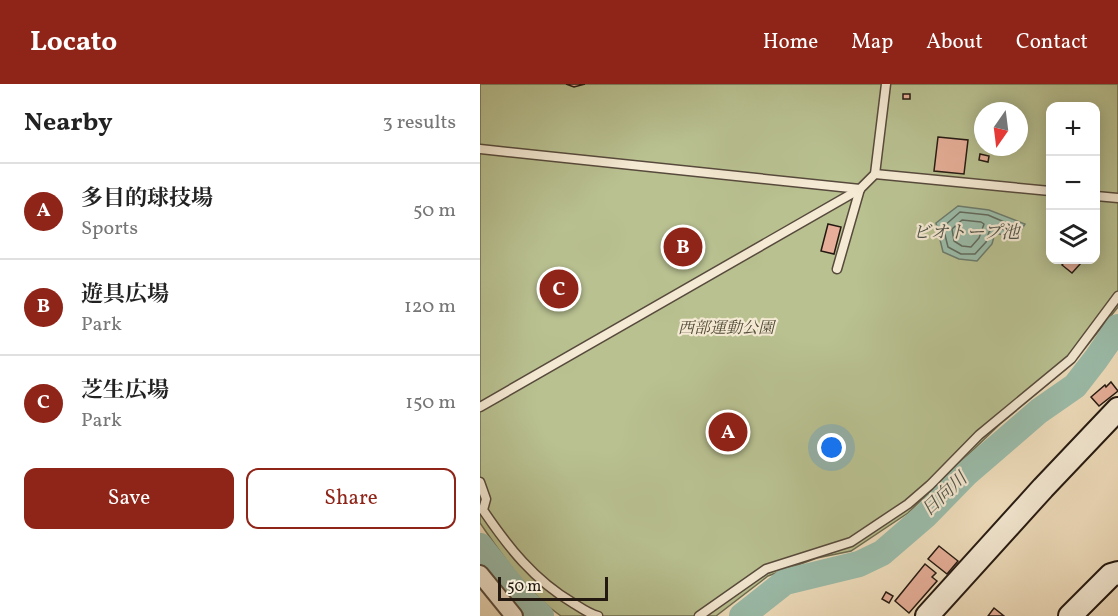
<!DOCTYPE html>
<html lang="en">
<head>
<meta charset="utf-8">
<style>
	:root { --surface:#fff; --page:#f2f2f2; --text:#222; --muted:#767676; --line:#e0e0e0; --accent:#8f2418 }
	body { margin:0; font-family:Vollkorn,"Noto Serif JP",serif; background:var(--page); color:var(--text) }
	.controls { position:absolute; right:18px; top:18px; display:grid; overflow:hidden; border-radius:12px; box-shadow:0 3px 15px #0003 }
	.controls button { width:54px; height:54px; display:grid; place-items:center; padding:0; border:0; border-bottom:2px solid var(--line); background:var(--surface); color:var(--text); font:30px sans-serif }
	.compass { position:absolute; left:494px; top:18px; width:54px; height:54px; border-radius:50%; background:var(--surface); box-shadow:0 3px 15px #0003; rotate:194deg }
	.scale { position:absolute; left:18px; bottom:15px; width:110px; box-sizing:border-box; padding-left:6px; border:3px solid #241911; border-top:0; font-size:16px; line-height:21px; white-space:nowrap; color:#241911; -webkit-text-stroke:4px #f5ead4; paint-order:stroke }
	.you { position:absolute; left:352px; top:364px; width:21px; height:21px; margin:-15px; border:4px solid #fff; border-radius:50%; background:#1a73e8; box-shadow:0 0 0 9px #1a73e833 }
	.badge { display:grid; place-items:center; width:39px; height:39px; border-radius:50%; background:var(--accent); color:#fff; font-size:20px; font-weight:700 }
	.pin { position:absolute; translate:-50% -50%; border:3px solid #fff; box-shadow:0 2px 6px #0006 }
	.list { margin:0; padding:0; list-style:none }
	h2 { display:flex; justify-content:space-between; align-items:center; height:78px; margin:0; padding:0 24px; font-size:26px }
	h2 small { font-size:20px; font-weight:400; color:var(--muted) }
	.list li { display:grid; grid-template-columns:39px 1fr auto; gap:18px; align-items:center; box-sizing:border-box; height:96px; padding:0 24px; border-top:2px solid var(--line) }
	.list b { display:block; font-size:22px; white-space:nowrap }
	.list p { margin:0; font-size:20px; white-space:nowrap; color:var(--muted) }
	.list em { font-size:20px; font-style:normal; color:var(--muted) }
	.actions { display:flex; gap:12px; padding:18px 24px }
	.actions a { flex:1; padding:14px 0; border:2px solid var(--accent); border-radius:12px; text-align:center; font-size:21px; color:var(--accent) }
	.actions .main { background:var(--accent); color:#fff }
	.icon { flex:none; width:33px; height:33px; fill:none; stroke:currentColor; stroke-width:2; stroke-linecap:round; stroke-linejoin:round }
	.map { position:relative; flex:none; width:638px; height:532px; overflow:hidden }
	header { display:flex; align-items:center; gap:36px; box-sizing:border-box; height:84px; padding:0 30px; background:var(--accent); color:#fff }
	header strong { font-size:28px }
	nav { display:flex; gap:33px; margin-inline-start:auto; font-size:21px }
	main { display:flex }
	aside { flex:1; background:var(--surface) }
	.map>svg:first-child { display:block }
	.green { fill:#b9c191; stroke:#6e6d51; stroke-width:1.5; fill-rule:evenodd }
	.water { fill:#9bbdab; stroke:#6b7b6d; stroke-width:1.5 }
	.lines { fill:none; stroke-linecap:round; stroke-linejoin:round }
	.shore { stroke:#606b5e; stroke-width:1.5 }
	.river { stroke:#9bbdab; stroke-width:26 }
	.building { fill:#e7af99; stroke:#241911; stroke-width:1.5 }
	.lane-casing { stroke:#574a3c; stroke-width:11 }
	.street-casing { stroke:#574a3c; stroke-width:20 }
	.secondary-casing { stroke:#241911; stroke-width:26 }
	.lane { stroke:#f5ead4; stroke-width:8 }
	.street { stroke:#f5ead4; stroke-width:16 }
	.secondary { stroke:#f5ead4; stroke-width:22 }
	.labels { text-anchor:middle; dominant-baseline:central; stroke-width:4.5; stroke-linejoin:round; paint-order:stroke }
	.park-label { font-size:16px; font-style:italic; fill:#514b37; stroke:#f5ead4 }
	.water-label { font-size:18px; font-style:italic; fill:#4e5247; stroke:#f5ead4 }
</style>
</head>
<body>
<header>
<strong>Locato</strong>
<nav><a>Home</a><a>Map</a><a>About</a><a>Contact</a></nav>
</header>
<main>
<aside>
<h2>Nearby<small>3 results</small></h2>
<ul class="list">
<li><span class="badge">A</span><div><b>多目的球技場</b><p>Sports</p></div><em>50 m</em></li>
<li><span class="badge">B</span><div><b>遊具広場</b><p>Park</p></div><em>120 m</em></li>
<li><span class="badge">C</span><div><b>芝生広場</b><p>Park</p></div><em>150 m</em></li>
</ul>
<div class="actions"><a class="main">Save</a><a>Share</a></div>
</aside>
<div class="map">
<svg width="638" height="532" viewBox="0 0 638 532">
	<rect width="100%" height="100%" fill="#f0debd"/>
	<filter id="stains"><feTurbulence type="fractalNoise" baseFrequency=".00333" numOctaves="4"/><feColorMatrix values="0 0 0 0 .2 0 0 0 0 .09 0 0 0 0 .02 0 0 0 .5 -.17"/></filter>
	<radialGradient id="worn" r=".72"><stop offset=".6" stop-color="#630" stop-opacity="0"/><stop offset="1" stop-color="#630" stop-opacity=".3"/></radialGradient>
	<!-- green -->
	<path class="green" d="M 0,0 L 638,0 L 638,223 L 593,279 L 520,340 L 428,429 L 371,467 L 337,474 L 288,492 L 236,532 L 81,532 C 47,509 23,472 0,439 ZM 570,22 L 616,22 L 616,176 L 570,176 ZM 503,27 L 539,27 L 539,63 L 503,63 Z"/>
	<!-- water -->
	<path class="water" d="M 478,122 L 509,126 L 545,140 L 536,154 L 515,149 L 512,160 L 497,177 L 479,175 L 463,168 L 456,139 Z"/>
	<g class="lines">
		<!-- shore -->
		<g class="shore">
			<path d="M 480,128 L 508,131 L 529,140 L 531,144 L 528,146 L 513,144 L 509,148 L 506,158 L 495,170 L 481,170 L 468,163 L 463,143 Z"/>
			<path d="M 482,136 L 501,138 L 504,140 L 499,154 L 491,163 L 482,162 L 474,157 L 472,145 Z"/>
		</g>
		<!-- river -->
		<g class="river">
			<path d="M 0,462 L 42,515 L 61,532"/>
			<path d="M 262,532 L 305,498 L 379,480 L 402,469 L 445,432 L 486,390 L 559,327 L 595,302 L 616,275 L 638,243"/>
		</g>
	</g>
	<!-- building -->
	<g class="building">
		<path d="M 86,0 L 105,0 L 94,3 Z"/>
		<rect x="423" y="10" width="7" height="5"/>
		<path d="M 458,53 L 488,56 L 484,90 L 454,87 Z"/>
		<path d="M 500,70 L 509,72 L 508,78 L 499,76 Z"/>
		<path d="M 348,140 L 361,143 L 354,170 L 341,167 Z"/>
		<path d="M 586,176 L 598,176 L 601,179 L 592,189 L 582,181 Z"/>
		<path d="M 631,298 L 638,307 L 619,322 L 611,313 L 625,301 L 626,303 Z"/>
		<path d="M 459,462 L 478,477 L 467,490 L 448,475 Z"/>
		<path d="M 445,480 L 456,489 L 452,493 L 457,497 L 429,529 L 415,517 Z"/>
		<path d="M 406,508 L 413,512 L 409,519 L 402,515 Z"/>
		<path d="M 514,524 L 524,532 L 508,532 Z"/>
	</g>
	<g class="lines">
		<defs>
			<g id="lane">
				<path d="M 0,65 L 380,105"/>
				<path d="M 395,90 L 570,107"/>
				<path d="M 616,112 L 638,114"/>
				<path d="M 357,185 L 380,105"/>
				<path d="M 0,323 L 380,105 L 395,90 L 406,0"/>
				<path d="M 0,398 L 6,415 L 3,426 C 28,463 54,496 93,519 C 101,524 109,530 118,532"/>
				<path d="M 219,532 L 286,485 L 371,458 L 428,420 L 450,401 L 499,351 L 591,275 L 638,212"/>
			</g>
			<path id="street" d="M 0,490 L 34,532"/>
			<g id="secondary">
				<path d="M 447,532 L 563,404 L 638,325"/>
				<path d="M 590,532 L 631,491 L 638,489"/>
			</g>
		</defs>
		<!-- lane casing -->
		<use href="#lane" class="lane-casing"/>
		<!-- street casing -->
		<use href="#street" class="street-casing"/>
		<!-- secondary casing -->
		<use href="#secondary" class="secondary-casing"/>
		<!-- lane -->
		<use href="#lane" class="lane"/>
		<!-- street -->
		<use href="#street" class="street"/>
		<!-- secondary -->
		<use href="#secondary" class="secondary"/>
	</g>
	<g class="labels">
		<!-- park labels -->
		<g class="park-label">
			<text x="246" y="245">西部運動公園</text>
		</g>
		<!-- water labels -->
		<g class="water-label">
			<text x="486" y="149">ビオトープ池</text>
			<text transform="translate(465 411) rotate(-43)">日向川</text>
		</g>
	</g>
	<rect width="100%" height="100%" filter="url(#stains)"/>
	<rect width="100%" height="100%" fill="url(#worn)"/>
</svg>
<div class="controls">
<button>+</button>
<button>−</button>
<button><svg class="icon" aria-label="layers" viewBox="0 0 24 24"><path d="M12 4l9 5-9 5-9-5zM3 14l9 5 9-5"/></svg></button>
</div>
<svg class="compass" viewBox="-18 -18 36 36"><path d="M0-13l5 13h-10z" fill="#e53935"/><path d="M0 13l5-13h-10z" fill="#767676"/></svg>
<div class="scale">50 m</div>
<div class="you"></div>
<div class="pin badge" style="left:248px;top:348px">A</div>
<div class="pin badge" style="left:203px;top:163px">B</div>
<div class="pin badge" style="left:79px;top:205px">C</div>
</div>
</main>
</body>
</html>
